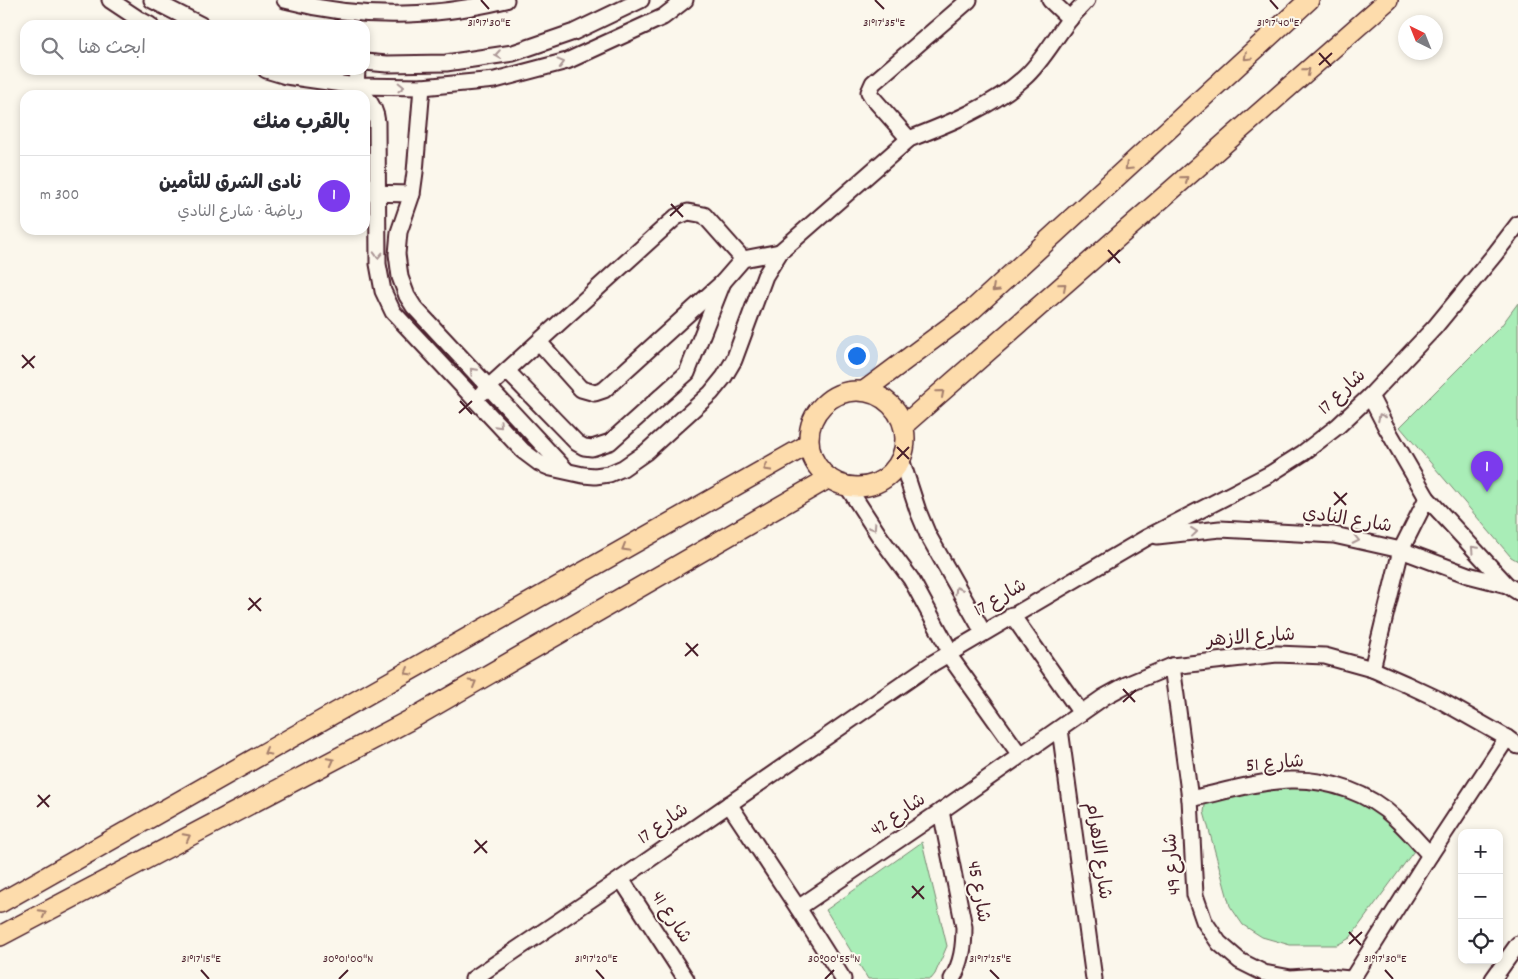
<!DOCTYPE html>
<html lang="ar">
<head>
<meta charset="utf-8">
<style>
	:root { --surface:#fff; --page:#f2f2f3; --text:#2b2b33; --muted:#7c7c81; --line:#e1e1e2; --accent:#7c3aed }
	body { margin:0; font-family:Dekko,"Playpen Sans Arabic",sans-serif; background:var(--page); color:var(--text); direction:rtl }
	.controls { position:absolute; right:15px; bottom:15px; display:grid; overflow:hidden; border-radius:10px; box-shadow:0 2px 8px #0003 }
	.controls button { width:45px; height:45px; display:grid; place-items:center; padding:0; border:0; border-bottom:1px solid var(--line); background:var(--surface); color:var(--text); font:25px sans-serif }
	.compass { position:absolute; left:1398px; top:15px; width:45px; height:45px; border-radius:50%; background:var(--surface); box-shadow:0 2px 8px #0003; rotate:317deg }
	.you { position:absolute; left:856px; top:355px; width:18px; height:18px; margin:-12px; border:4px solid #fff; border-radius:50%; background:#1a73e8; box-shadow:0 0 0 8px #1a73e833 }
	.badge { display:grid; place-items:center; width:32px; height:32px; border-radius:50%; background:var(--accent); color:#fff; font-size:16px; font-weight:700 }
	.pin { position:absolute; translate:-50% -41px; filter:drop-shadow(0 1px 2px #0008) }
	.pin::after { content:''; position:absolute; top:26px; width:18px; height:15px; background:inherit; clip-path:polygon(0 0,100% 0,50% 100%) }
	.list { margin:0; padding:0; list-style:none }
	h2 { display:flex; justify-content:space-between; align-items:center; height:65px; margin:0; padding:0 20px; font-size:21px }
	h2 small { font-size:16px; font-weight:400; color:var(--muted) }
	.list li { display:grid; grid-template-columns:32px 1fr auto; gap:15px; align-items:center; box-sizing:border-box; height:80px; padding:0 20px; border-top:1px solid var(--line) }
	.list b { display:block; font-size:19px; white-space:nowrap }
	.list p { margin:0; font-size:16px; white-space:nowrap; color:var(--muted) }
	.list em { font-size:16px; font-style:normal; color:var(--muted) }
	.icon { flex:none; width:28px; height:28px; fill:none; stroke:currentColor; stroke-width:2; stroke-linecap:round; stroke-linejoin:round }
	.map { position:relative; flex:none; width:1518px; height:979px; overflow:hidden; direction:ltr }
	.search { position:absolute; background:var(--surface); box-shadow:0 2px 8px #0003; left:20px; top:20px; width:350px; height:55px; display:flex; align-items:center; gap:12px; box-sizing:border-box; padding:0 18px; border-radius:15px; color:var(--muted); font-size:19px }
	.panel { position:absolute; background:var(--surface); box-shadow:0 2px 8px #0003; left:20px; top:90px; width:350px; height:145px; border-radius:15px; direction:rtl }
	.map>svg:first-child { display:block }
	.green { fill:#a9edb7; stroke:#7a8671 }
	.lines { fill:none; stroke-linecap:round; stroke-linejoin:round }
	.minor-casing { stroke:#4a1f2b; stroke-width:19 }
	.major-casing { stroke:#4a1f2b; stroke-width:22 }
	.minor { stroke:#fbf7ec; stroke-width:15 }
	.major { stroke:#fddcac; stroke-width:19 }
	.oneway { stroke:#ab9695 }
	.oneway2 { stroke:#a47e6c }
	.ticks { fill:none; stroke:#4a1f2b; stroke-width:2 }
	.labels { text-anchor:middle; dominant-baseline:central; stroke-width:4; stroke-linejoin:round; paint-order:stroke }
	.street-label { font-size:19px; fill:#4a1f2b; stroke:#fbf7ec }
	.ticks-label { font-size:12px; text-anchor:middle; fill:#4a1f2b; stroke:#fbf7ec; stroke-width:4; stroke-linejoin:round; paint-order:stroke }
</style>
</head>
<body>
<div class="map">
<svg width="1518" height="979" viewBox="0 0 1518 979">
	<rect width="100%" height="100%" fill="#fbf7ec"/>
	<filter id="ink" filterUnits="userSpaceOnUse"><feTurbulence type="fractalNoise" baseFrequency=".02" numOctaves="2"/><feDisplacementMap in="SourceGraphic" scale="10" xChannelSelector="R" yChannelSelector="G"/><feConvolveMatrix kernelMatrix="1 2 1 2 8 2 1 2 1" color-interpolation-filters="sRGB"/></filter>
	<g filter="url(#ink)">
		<!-- green -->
		<g class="green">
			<path d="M 1518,303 L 1518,561 L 1511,557 L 1400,427 L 1501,326 Z"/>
			<path d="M 1250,779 L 1353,792 L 1419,844 L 1350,938 L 1337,945 L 1290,945 L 1262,937 L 1243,925 L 1230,906 L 1204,812 L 1206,799 Z"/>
			<path d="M 922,842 L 947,946 L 935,974 L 931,979 L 868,979 L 826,910 Z"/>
		</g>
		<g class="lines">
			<defs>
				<g id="minor">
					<path d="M 110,0 L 137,18 L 150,25"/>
					<path d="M 152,0 L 201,25"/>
					<path d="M 285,0 C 360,20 431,18 506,0"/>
					<path d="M 1050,0 L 1070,19"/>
					<path d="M 365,62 L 387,64 L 446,63 L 513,53 L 574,32 L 641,0"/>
					<path d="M 266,70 L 286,76 L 356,86 L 422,87 L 495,80 L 567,61 L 663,17 L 685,0"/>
					<path d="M 357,70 L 356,86 L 363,93"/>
					<path d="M 422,87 L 415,172 L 412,194 L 399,232 L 397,254 L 400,277 L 407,296 L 414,307 L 566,470"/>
					<path d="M 365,96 C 372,104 376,111 377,122 L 378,264 L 383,291 L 393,312 L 523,451 L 539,463 L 551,468 L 583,475 L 595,476 L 609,474 L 623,468 L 646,452 L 711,393 L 724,377 L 734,360 L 765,276 L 780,252 L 909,139 C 948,124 993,106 1024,78 C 1042,62 1054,39 1069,20 C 1074,13 1081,7 1087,0"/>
					<path d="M 909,139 L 872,97 L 869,92 L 873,83 L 969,0"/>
					<path d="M 365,193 L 412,194"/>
					<path d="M 539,342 L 581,389 L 595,393 L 604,390 L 723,282 L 743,259 L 780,252"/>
					<path d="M 507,371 L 577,443 L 584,447 L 592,448 L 610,442 L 687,373 L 723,282"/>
					<path d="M 482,393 L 676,217 L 688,212 L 704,215 L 743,259"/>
					<path d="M 1370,396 L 1386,427 L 1427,498 L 1507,585 L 1518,592"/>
					<path d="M 901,459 L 918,511 L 928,535 L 983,632"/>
					<path d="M 847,486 L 880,537 L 911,579 L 951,653"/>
					<path d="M 1157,536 L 1220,529 L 1334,535 L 1401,550 L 1468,575 L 1507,585"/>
					<path d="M 1012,615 L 1081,713"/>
					<path d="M 948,654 L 1020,755"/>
					<path d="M 1172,666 L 1190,799 L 1195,895 L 1204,921 L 1219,943 L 1240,961 L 1264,973 L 1291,978 L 1318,976 L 1350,979"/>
					<path d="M 1372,669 L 1401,550 L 1427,498"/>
					<path d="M 1060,729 L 1094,979"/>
					<path d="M 1190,799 C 1222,792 1259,781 1291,780 C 1329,779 1369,793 1396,819 C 1408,830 1419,843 1430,855"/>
					<path d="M 729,804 L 798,908 L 843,979"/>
					<path d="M 941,811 L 964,927 C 964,946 962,963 952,979"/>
					<path d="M 621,879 L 686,979"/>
					<path d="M 798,908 L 941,811 L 1104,697 L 1126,685 L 1172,666 L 1277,654 L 1325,656 L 1372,669 L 1406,684 L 1438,699 L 1507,738 L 1518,746"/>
					<path d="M 473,979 L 621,879 L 933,663 L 1146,538 L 1270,474 L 1303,453 L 1338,426 L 1370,396 L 1435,327 L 1495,254 L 1518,224"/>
					<path d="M 1352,979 L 1430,855 L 1507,738"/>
					<path d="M 1493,979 L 1518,944"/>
				</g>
				<g id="major">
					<circle cx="857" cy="439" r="48"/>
					<path d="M 864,391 L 971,311 L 1309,0"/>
					<path d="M 904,425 L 1388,0"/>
					<path d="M 0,903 L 809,444"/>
					<path d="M 0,936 L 408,721 L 829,478"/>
				</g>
			</defs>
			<!-- minor casing -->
			<use href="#minor" class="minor-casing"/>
			<!-- major casing -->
			<use href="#major" class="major-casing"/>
			<!-- minor -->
			<use href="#minor" class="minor"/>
			<!-- major -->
			<use href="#major" class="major"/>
		</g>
		<!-- one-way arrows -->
		<defs><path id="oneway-chevron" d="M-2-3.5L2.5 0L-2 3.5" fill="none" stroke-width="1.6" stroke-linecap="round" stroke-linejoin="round" transform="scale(1.25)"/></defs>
		<g class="oneway">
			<use href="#oneway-chevron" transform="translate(498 55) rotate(171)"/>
			<use href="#oneway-chevron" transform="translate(561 63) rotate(-15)"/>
			<use href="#oneway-chevron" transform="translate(401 87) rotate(1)"/>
			<use href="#oneway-chevron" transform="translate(378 255) rotate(92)"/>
			<use href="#oneway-chevron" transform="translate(473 371) rotate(-133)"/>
			<use href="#oneway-chevron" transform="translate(1381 417) rotate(-117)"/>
			<use href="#oneway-chevron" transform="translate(499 425) rotate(47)"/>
			<use href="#oneway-chevron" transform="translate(873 527) rotate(57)"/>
			<use href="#oneway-chevron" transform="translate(1194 532) rotate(-6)"/>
			<use href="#oneway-chevron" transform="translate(1356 540) rotate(12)"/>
			<use href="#oneway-chevron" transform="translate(1474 549) rotate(-133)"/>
			<use href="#oneway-chevron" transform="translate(958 590) rotate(-120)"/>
		</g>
		<g class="oneway2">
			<use href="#oneway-chevron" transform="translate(1247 57) rotate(137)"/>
			<use href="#oneway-chevron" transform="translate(1307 71) rotate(-41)"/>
			<use href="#oneway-chevron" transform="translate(1128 167) rotate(137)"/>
			<use href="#oneway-chevron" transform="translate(1185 179) rotate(-41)"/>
			<use href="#oneway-chevron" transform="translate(1063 286) rotate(-41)"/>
			<use href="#oneway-chevron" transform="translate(995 289) rotate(137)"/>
			<use href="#oneway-chevron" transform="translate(941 393) rotate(-41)"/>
			<use href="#oneway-chevron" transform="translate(767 468) rotate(150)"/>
			<use href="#oneway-chevron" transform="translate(625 548) rotate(150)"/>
			<use href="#oneway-chevron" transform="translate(408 672) rotate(150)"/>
			<use href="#oneway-chevron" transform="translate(473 683) rotate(-30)"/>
			<use href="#oneway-chevron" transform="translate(267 752) rotate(150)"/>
			<use href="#oneway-chevron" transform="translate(331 761) rotate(-28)"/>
			<use href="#oneway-chevron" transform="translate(187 837) rotate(-28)"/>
			<use href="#oneway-chevron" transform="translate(43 913) rotate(-28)"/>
		</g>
	</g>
	<!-- ticks -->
	<path class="ticks" d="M 481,0 L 489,9M 875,0 L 884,9M 1270,0 L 1278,9M 1319,53 L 1331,66M 1319,65 L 1332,53M 671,204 L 683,217M 670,216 L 683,204M 1108,250 L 1120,263M 1108,262 L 1120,250M 22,355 L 34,368M 22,368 L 35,356M 460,401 L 472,414M 459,413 L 472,401M 897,447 L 909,459M 897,459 L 909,447M 1334,492 L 1346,505M 1334,505 L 1347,493M 249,598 L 261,611M 248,610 L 261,598M 686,643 L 698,656M 685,656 L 698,644M 1123,689 L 1135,702M 1123,702 L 1136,690M 38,795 L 49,807M 37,807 L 50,795M 475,840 L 487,853M 474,853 L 487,841M 912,886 L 924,899M 912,898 L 924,886M 1349,932 L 1361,945M 1349,944 L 1362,932M 201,970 L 209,979M 596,970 L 604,979M 990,970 L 999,979M 1385,970 L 1393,979M 339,979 L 348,970M 825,979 L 834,970"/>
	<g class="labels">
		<!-- street labels -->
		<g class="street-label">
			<text transform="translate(1343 393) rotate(-43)">شارع 17</text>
			<text transform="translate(1347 521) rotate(9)">شارع النادي</text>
			<text transform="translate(1001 599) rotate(-30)">شارع 17</text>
			<text transform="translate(1251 639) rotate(-4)">شارع الازهر</text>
			<text transform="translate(1275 765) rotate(-5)">شارع 51</text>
			<text transform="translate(899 816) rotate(-34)">شارع 42</text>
			<text transform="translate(664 825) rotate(-35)">شارع 17</text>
			<text transform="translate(1097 851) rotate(82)">شارع الاهرام</text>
			<text transform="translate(1174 864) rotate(-94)">شارع 49</text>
			<text transform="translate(977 892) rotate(80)">شارع 45</text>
			<text transform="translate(670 918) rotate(57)">شارع 41</text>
		</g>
	</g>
	<g class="ticks-label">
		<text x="489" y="26">31°17'30"E</text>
		<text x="884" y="26">31°17'35"E</text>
		<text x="1278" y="26">31°17'40"E</text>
		<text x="201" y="962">31°17'15"E</text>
		<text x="596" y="962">31°17'20"E</text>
		<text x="990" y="962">31°17'25"E</text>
		<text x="1385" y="962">31°17'30"E</text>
		<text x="348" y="962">30°01'00"N</text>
		<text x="834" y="962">30°00'55"N</text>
	</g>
</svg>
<div class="controls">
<button>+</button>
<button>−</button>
<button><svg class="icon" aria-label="locate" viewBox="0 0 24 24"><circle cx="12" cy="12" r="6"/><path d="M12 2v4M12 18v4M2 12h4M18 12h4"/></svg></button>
</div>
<svg class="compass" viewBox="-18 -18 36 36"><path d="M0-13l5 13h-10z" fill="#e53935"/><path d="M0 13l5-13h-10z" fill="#7c7c81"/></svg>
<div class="you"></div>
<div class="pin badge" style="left:1487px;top:492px">1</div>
<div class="search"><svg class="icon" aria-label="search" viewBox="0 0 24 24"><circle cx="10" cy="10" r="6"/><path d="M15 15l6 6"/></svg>ابحث هنا</div>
<section class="panel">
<h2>بالقرب منك<small></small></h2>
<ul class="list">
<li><span class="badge">1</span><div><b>نادى الشرق للتأمين</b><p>رياضة · شارع النادي</p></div><em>300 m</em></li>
</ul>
</section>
</div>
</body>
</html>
